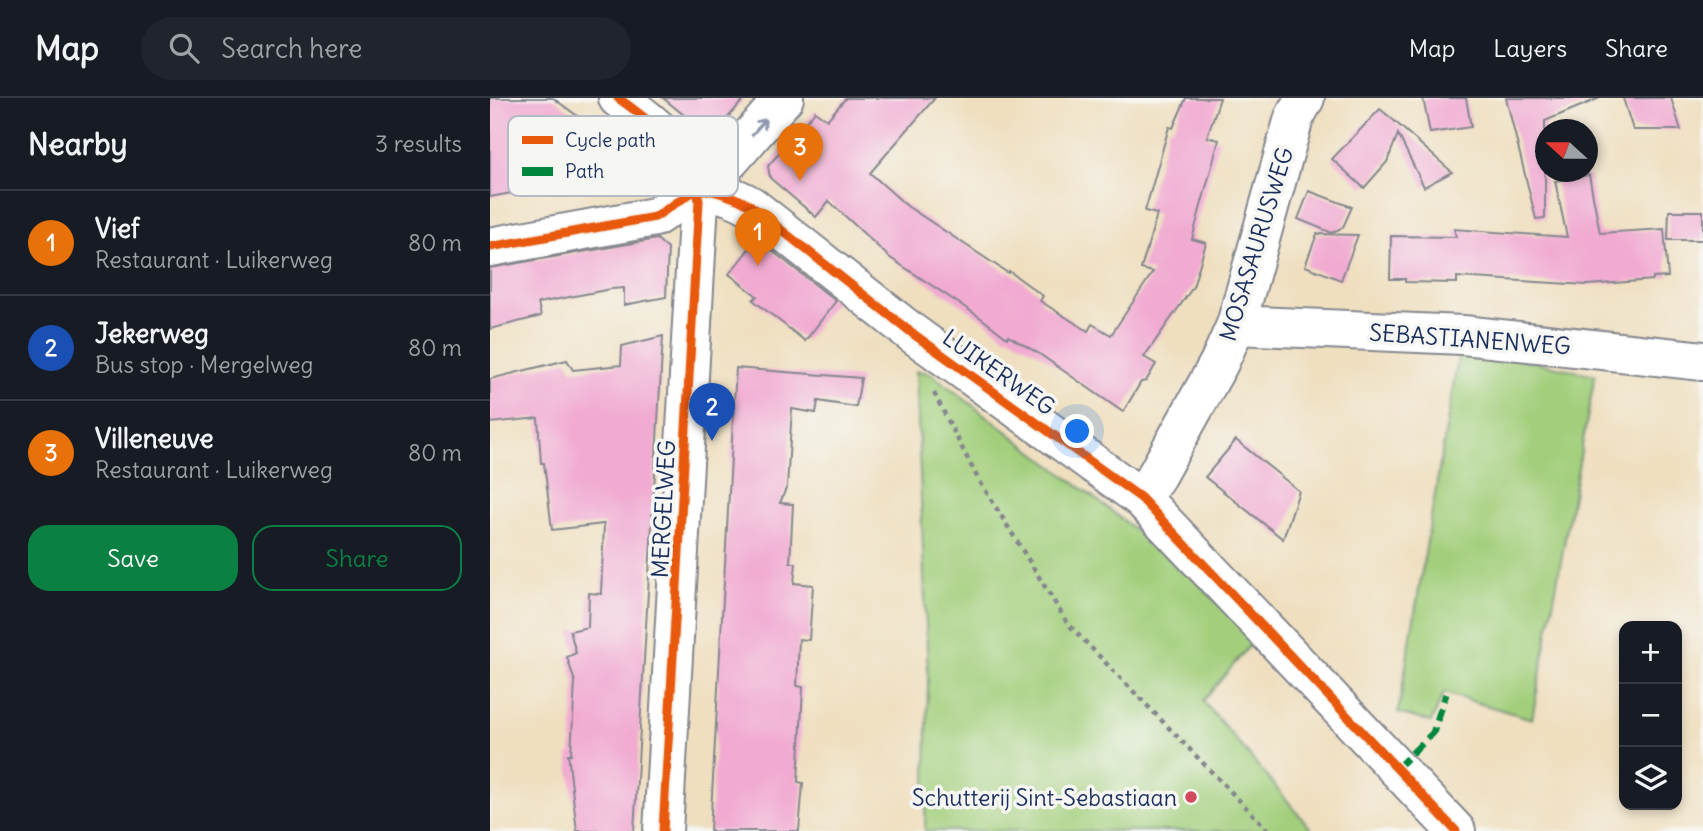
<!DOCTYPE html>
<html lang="en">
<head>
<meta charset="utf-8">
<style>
	:root { --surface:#171b24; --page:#20242c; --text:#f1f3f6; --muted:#9ea1a6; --line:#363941; --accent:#0b8043 }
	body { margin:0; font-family:Delius,sans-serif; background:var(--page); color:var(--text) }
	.controls { position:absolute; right:21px; bottom:21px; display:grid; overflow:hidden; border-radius:14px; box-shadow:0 4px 10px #0003 }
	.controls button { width:63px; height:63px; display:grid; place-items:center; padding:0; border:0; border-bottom:2px solid var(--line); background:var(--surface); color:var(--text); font:35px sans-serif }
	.compass { position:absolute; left:1045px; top:21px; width:63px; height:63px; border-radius:50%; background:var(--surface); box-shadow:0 4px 10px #0003; rotate:291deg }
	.you { position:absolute; left:588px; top:334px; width:24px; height:24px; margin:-18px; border:5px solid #fff; border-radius:50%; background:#1a73e8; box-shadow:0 0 0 10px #1a73e833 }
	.badge { display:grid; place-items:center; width:46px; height:46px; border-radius:50%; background:var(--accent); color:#fff; font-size:23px; font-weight:700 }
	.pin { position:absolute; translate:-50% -58px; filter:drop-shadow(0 2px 4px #0008) }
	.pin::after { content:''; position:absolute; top:37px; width:24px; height:21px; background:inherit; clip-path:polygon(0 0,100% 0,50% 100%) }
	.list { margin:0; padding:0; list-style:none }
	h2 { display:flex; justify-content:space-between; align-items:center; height:91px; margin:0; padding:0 28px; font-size:30px }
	h2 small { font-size:23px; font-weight:400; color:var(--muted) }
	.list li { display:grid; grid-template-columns:46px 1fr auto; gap:21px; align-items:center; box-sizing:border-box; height:105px; padding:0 28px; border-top:2px solid var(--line) }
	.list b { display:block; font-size:26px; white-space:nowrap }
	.list p { margin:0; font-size:23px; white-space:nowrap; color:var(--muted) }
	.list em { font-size:23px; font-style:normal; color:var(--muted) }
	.actions { display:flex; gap:14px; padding:21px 28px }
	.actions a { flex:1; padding:16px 0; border:2px solid var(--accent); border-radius:21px; text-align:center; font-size:24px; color:var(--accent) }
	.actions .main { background:var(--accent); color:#fff }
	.icon { flex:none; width:38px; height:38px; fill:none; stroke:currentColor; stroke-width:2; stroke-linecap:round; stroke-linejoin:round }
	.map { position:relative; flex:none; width:1213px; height:733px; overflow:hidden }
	header { display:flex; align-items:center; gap:42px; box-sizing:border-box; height:98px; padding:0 35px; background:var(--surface); border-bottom:2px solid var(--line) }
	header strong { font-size:33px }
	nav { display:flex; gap:38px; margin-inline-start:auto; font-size:24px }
	.search { width:490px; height:63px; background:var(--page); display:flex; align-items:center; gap:18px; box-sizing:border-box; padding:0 24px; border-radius:38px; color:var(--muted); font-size:26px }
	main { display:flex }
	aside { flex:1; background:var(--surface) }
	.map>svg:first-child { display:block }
	.green { fill:#a3cf7c; stroke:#5f7f6d; stroke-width:2 }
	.building { fill:#f1aad1 }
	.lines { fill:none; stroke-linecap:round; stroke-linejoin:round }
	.minor-casing { stroke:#85878e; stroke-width:42 }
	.path { stroke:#85878e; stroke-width:4.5; stroke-dasharray:5 5; stroke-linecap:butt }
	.minor { stroke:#fff; stroke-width:38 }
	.quiet { stroke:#00873e; stroke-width:7; stroke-dasharray:14 7; stroke-linecap:butt }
	.cycleway-casing { stroke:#f6f6f2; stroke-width:13 }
	.cycleway { stroke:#e8590c; stroke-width:9 }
	.oneway { stroke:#8d97ae }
	.poi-dot { fill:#d1495b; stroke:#f6f6f2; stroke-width:2.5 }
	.labels { text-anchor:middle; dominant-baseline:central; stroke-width:7; stroke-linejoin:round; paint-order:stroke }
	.street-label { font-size:23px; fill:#1b2f5e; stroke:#f6f6f2 }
	.poi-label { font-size:23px; fill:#1b2f5e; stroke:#f6f6f2; text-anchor:end }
	.key { fill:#f6f6f2; stroke:#b4bac6; stroke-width:2 }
	.key-label { font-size:19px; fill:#1b2f5e }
</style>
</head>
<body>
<header>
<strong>Map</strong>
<div class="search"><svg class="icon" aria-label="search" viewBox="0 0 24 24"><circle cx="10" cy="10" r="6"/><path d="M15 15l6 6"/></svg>Search here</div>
<nav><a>Map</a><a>Layers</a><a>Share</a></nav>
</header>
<main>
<aside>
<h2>Nearby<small>3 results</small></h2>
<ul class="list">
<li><span class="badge" style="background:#e8710a">1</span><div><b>Vief</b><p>Restaurant · Luikerweg</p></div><em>80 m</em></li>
<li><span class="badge" style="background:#1a4fb4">2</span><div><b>Jekerweg</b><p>Bus stop · Mergelweg</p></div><em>80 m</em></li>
<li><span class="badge" style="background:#e8710a">3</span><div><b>Villeneuve</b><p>Restaurant · Luikerweg</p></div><em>80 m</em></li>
</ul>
<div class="actions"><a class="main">Save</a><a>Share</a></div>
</aside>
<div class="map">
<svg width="1213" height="733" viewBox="0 0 1213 733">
	<rect width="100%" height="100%" fill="#f6f6f2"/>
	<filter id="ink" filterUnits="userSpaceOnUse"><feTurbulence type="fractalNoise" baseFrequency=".0143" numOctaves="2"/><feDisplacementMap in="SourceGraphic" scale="14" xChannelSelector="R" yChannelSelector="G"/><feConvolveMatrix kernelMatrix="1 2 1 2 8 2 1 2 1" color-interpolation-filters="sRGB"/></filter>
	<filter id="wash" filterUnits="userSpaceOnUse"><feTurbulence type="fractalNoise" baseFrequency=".00686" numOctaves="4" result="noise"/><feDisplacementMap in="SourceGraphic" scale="28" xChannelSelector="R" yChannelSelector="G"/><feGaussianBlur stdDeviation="1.57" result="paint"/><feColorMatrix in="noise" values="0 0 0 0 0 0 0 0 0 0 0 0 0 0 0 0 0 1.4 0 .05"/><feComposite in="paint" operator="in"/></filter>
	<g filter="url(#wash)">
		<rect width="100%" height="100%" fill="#efdfbf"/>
		<!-- green -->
		<g class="green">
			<path d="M 970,248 L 1105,277 L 1042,621 L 954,595 L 941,624 L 908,615 Z"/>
			<path d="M 426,273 L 440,275 L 624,415 L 702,479 L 765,541 L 713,603 L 823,733 L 435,733 L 438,580 Z"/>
		</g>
		<g id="blocks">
			<!-- building -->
			<g class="building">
				<path d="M 0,0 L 63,0 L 124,45 L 118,77 L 0,99 Z"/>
				<path d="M 173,0 L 255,0 L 221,39 Z"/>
				<path d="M 356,0 L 445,0 L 380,75 L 417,108 L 518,175 L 519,173 L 553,198 L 550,203 L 598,233 L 602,226 L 621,237 L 663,174 L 651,171 L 667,116 L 655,113 L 679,29 L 683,30 L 696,0 L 730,0 L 717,39 L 729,42 L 702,141 L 716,145 L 703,189 L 654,259 L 666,266 L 656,283 L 651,284 L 633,314 L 548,255 L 518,238 L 517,240 L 491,220 L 399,159 L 339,103 L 326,119 L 280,80 L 278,68 L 325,13 L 337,22 Z"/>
				<path d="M 933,0 L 976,0 L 981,29 L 940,35 Z"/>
				<path d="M 1016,0 L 1110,0 L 1055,23 L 1055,120 L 1046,121 Z"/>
				<path d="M 1133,0 L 1181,0 L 1191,32 L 1143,32 Z"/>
				<path d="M 890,11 L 901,20 L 962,74 L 934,89 L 908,36 L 897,64 L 874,90 L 842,61 Z"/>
				<path d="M 1099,77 L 1110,135 L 1174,131 L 1178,179 L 1163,180 L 1163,182 L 1097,187 L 967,179 L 967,185 L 915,184 L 915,181 L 900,181 L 901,138 L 966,139 L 964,131 L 1077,139 L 1065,83 Z"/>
				<path d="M 819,93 L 862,109 L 853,129 L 842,135 L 808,121 Z"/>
				<path d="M 1179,113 L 1213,113 L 1213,142 L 1178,142 Z"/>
				<path d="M 827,136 L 868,137 L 851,182 L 815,168 Z"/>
				<path d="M 167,141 L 178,151 L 176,199 L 134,207 L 134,190 L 121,191 L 48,205 L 51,218 L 0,231 L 0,170 Z"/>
				<path d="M 267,141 L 346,203 L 315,243 L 263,202 L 267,198 L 239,176 Z"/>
				<path d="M 173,238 L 144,733 L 87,733 L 78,656 L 81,656 L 85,584 L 77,559 L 86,555 L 80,533 L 98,529 L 99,495 L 111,496 L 114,426 L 62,432 L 54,365 L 51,365 L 48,320 L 0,325 L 0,281 L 77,262 L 83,272 L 131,267 L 132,248 Z"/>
				<path d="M 246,270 L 371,280 L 366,309 L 328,303 L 326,315 L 302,311 L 297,388 L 290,405 L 303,406 L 300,465 L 306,465 L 304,485 L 323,487 L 319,542 L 309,541 L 307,588 L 313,589 L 308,684 L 313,685 L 309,733 L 220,733 Z"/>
				<path d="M 746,342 L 809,393 L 793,441 L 715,379 Z"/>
			</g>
		</g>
	</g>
	<g filter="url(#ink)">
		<use href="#blocks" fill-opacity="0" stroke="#85878e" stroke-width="2"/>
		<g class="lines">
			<defs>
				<g id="minor">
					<path d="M 128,0 C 166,27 203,55 209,103 L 173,733"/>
					<path d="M 207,91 C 228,93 244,98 261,108 L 422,235 L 651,400 L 966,733"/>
					<path d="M 0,149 L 165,119 L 207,91 L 240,62 L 294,0"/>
					<path d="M 746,227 L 973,237 L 1213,263"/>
					<path d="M 651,400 L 666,378 L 729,265 L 746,227 L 804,20 L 815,0"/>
				</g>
			</defs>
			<!-- minor casing -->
			<use href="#minor" class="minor-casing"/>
			<!-- path -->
			<path class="path" d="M 444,295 L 486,377 L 578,526 L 779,733"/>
			<!-- minor -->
			<use href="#minor" class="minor"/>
			<!-- quiet -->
			<path class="quiet" d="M 907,670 L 943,635 L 956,596"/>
			<defs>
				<g id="cycleway">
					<path d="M 128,0 C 166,27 203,55 209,103 L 173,733"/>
					<path d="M 207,91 C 228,93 244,98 261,108 L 422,235 L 651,400 L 966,733"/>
					<path d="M 0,149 L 165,119 L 207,91"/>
				</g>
			</defs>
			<!-- cycleway casing -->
			<use href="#cycleway" class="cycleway-casing"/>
			<!-- cycleway -->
			<use href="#cycleway" class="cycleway"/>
		</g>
		<!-- one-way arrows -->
		<defs><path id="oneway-shaft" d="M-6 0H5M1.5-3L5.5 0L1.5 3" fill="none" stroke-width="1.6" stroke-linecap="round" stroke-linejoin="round" transform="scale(1.75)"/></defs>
		<use class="oneway" href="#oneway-shaft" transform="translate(269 29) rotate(-49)"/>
	</g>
	<!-- markers -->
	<circle class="poi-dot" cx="701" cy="699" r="7"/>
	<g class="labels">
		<!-- street labels -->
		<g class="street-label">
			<text transform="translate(766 146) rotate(-73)">MOSASAURUSWEG</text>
			<text transform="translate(980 241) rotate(4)">SEBASTIANENWEG</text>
			<text transform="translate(509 274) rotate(35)">LUIKERWEG</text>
			<text transform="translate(173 411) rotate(-87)">MERGELWEG</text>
		</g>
		<!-- poi labels -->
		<g class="poi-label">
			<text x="687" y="699">Schutterij Sint-Sebastiaan</text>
		</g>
	</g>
	<!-- legend -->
	<rect x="18" y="18" width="230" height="80" rx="10" class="key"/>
	<rect x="32" y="38" width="31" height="8" fill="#e8590c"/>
	<rect x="32" y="69" width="31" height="9" fill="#00873e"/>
	<g class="key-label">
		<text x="75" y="49">Cycle path</text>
		<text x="75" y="80">Path</text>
	</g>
</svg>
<div class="controls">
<button>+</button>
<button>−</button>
<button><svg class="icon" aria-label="layers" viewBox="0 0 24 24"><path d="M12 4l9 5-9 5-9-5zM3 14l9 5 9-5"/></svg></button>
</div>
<svg class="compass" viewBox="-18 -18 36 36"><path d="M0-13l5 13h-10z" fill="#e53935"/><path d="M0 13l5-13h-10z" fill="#9ea1a6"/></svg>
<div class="you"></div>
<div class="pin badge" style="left:268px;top:168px;background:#e8710a">1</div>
<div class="pin badge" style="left:222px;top:343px;background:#1a4fb4">2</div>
<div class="pin badge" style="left:310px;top:83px;background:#e8710a">3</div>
</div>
</main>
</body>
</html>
